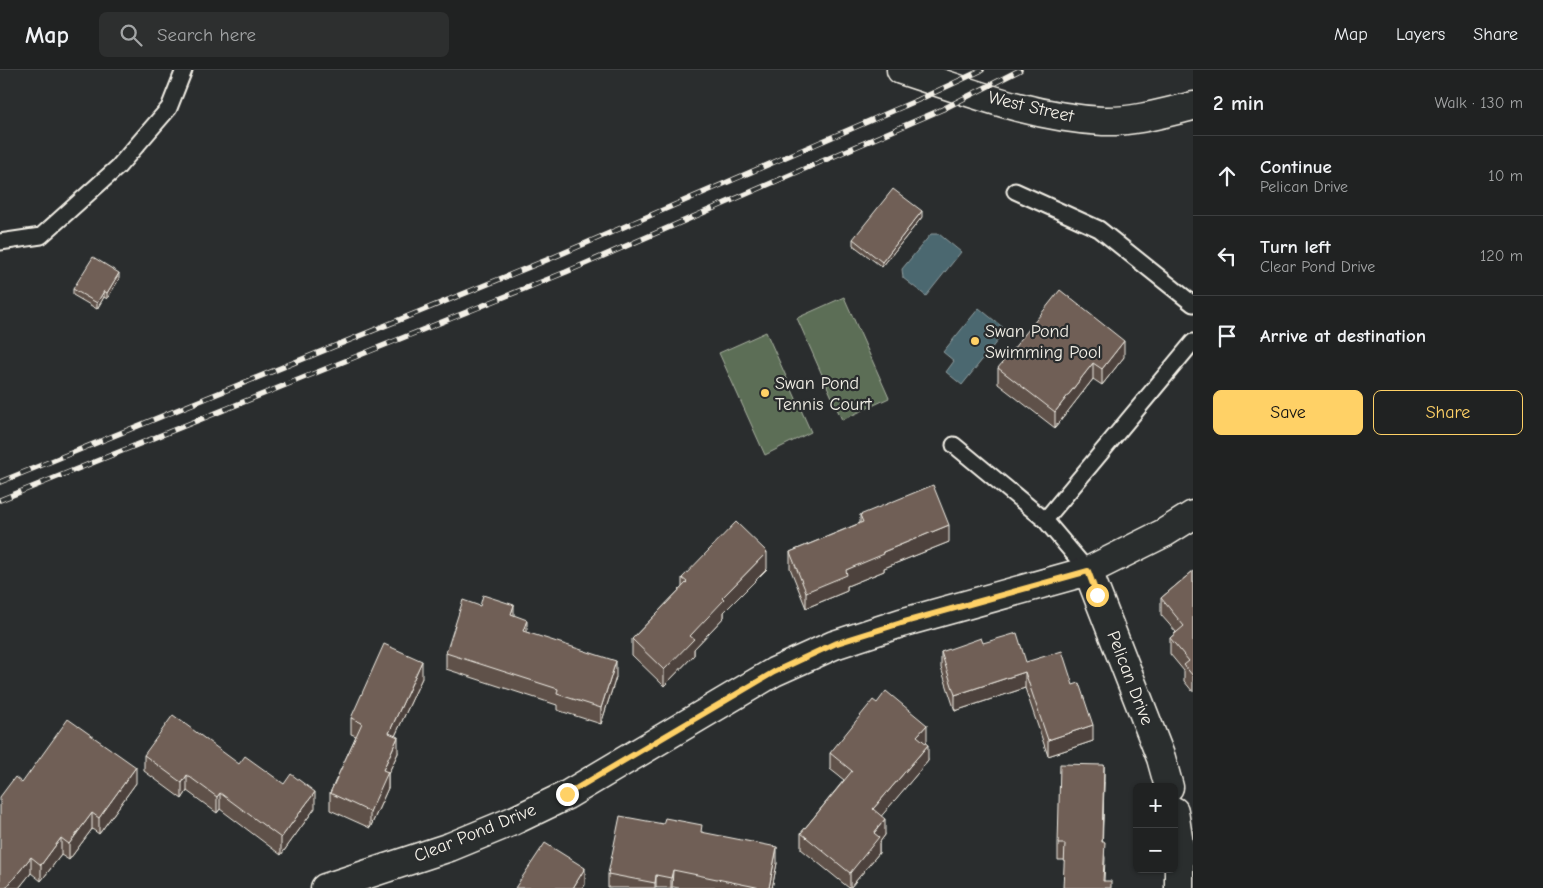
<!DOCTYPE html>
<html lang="en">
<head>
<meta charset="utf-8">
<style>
	:root { --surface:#202222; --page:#2d2f2f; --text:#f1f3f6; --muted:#a2a4a5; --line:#3d3f40; --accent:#ffd166 }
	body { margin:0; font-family:"Comic Neue",sans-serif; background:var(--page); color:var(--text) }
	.controls { position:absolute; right:15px; bottom:15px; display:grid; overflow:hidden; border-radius:8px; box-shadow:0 1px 4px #0004 }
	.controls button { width:45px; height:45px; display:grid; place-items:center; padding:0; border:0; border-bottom:1px solid var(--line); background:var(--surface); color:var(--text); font:25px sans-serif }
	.stop { position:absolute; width:15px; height:15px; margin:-11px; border:4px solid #ffd166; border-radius:50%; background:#fff }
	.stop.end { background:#ffd166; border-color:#fff; box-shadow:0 1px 5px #0008 }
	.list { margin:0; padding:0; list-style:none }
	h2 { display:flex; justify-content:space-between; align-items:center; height:65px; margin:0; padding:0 20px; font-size:21px }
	h2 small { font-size:16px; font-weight:400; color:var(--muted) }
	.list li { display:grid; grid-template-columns:32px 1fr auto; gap:15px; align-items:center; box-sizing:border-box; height:80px; padding:0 20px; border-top:1px solid var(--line) }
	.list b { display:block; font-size:19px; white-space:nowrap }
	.list p { margin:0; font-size:16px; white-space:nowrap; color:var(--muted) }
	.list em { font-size:16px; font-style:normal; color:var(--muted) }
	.actions { display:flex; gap:10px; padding:15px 20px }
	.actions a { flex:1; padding:11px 0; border:1px solid var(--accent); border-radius:8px; text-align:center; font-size:18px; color:var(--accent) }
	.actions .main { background:var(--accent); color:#111 }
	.icon { flex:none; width:28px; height:28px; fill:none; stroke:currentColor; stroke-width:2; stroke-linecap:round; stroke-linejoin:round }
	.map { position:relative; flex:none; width:1193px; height:818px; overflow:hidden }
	header { display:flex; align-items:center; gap:30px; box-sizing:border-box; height:70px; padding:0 25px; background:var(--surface); border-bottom:1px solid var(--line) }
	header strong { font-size:24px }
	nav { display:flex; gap:28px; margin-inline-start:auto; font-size:18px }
	.search { width:350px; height:45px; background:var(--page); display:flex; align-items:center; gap:12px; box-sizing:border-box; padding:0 18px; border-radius:8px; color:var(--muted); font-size:19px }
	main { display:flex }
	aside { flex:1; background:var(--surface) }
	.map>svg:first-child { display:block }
	.green { fill:#5c6e57; stroke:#a8b0a0 }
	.water { fill:#4c6770; stroke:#8f9ea0 }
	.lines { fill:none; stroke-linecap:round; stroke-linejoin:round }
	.service-casing { stroke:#f4f1e8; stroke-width:19 }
	.minor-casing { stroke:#f4f1e8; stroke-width:31 }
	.tertiary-casing { stroke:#f4f1e8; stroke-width:31 }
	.service { stroke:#2a2d2e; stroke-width:15 }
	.minor { stroke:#2a2d2e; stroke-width:28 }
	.tertiary { stroke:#2a2d2e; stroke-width:28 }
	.rail-casing { stroke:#f4f1e8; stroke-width:5.5 }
	.rail { stroke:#2a2d2e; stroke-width:4; stroke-dasharray:11; stroke-linecap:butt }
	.wall { fill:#5f514a; stroke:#f4f1e8 }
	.shaded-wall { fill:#4e423c; stroke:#f4f1e8 }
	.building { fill:#6f5e56; stroke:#f4f1e8 }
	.route { stroke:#ffd166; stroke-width:6 }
	.poi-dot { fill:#ffd166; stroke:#2a2d2e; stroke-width:2 }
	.labels { text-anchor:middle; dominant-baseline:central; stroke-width:4.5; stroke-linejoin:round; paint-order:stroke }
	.street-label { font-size:18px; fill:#f4f1e8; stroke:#2a2d2e }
	.poi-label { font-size:18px; fill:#f4f1e8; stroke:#2a2d2e; text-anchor:start }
</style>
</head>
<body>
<header>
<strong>Map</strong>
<div class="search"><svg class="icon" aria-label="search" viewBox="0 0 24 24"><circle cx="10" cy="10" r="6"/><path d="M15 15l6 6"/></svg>Search here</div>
<nav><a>Map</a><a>Layers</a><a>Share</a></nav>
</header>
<main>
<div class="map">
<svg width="1193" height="818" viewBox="0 0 1193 818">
	<rect width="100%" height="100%" fill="#2a2d2e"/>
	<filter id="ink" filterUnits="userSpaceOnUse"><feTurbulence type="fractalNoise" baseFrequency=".02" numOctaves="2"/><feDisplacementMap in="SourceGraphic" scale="10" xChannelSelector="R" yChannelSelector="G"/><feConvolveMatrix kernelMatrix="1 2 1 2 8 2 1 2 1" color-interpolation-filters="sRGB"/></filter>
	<g filter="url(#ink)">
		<!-- green -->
		<g class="green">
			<path d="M 844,227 L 889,328 L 842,350 L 797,248 Z"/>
			<path d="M 766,262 L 811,362 L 765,385 L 719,283 Z"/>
		</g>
		<!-- water -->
		<g class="water">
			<path d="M 931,164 L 939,164 L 961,182 L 926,226 L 903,208 L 902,199 Z"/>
			<path d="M 979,238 L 1006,260 L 962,315 L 946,302 L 954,291 L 943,282 Z"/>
		</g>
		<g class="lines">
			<defs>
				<g id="service">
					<path d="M 1015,121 L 1099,159 L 1193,234"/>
					<path d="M 0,172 L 41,166 L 118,97 L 169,38 L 184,0"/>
					<path d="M 954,375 L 1045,450"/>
					<path d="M 1088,501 L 1045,450 L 1193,272"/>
				</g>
				<g id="minor">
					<path d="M 1088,501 L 1161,688 L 1169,717"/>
					<path d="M 1174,741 L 1179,774 L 1179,818"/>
					<path d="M 325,818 L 450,777 L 513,751 L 567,725 L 774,602 L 834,575 L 901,553 L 1088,501 L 1164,463 L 1193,445"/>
				</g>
				<path id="tertiary" d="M 901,0 C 966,21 1034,48 1103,51 C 1133,52 1164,43 1193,36"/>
			</defs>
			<!-- service casing -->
			<use href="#service" class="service-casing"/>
			<!-- minor casing -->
			<use href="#minor" class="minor-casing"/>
			<!-- tertiary casing -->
			<use href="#tertiary" class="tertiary-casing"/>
			<!-- service -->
			<use href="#service" class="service"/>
			<!-- minor -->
			<use href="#minor" class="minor"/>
			<!-- tertiary -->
			<use href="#tertiary" class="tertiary"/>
			<defs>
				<g id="rail">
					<path d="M 0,412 L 554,187 L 918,30 L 982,0"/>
					<path d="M 0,430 L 566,202 L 943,39 L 1020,0"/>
				</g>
			</defs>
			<!-- rail casing -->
			<use href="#rail" class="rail-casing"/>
			<!-- rail -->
			<use href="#rail" class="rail"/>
		</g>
		<!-- wall -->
		<g class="wall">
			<path d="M 922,147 L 882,197 L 853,175 L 853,169 Z"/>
			<path d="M 119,209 L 107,229 L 104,227 L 97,239 L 73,225 L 73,219 Z"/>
			<path d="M 1124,287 L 1102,315 L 1093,309 L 1055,358 L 998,314 L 998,298 Z"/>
			<path d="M 860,445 L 949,472 L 884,498 L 884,501 L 847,516 L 847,521 L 806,538 L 790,498 L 790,482 L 860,453 Z"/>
			<path d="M 767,499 L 724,542 L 724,547 L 694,579 L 694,585 L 664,616 L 632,585 L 632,569 L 682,517 L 682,508 Z"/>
			<path d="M 1193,501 L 1193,622 L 1184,611 L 1184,601 L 1170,584 L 1170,568 L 1176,562 L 1161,545 L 1161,528 Z"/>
			<path d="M 480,536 L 514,545 L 527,562 L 616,607 L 601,654 L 557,640 L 557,635 L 446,599 L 446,583 Z"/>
			<path d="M 983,573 L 1073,615 L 1093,671 L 1048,686 L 1025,618 L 955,641 L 941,598 L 941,582 Z"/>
			<path d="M 422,608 L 395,666 L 398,683 L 388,704 L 388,718 L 370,758 L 330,740 L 330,723 L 356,666 L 351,664 L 351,648 Z"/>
			<path d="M 927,671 L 925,673 L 928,691 L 881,746 L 885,765 L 879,773 L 879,783 L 850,818 L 849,818 L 801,779 L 801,763 L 844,710 L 830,699 L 830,683 Z"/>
			<path d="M 144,685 L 315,738 L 281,785 L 220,739 L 217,743 L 187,721 L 182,729 L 144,701 Z"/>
			<path d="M 1104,712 L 1102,772 L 1105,788 L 1104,811 L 1111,818 L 1064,790 L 1058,790 L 1058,774 Z"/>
			<path d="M 22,713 L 136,713 L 99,764 L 92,759 L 69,790 L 61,785 L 41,811 L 31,803 L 19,818 L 0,818 Z"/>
			<path d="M 702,762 L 777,793 L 772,818 L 679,818 L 673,817 L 672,818 L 608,818 L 608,804 Z"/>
		</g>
		<!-- shaded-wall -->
		<g class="shaded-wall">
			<path d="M 922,141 L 922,147 L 882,197 L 882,192 Z"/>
			<path d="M 119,203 L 119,209 L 107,229 L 107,223 Z"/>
			<path d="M 104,221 L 104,227 L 97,239 L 97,233 Z"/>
			<path d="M 1124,271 L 1124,287 L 1102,315 L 1102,299 Z"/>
			<path d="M 1093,293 L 1093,309 L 1055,358 L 1055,342 Z"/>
			<path d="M 949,455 L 949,472 L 884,498 L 884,501 L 847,516 L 847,521 L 806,538 L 806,522 L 846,500 L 883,482 Z"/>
			<path d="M 767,482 L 767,499 L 724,542 L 724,547 L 694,579 L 694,585 L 664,616 L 664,600 L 690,566 L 722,528 Z"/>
			<path d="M 514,535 L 514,551 L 511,544 Z"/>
			<path d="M 527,550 L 527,566 L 523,561 Z"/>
			<path d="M 422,591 L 422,608 L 389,679 L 389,663 Z"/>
			<path d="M 616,591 L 616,607 L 601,654 L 601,638 Z"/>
			<path d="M 1025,602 L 1025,618 L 955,641 L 955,625 Z"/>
			<path d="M 927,655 L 927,671 L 917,683 L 917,666 Z"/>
			<path d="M 1093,655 L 1093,671 L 1048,686 L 1048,670 Z"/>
			<path d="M 398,667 L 398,683 L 388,704 L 388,718 L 370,758 L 370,742 L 383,700 Z"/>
			<path d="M 928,675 L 928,691 L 873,756 L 873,739 Z"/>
			<path d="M 1104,695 L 1104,712 L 1102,788 L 1102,772 Z"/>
			<path d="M 136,697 L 136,713 L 99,764 L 99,748 Z"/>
			<path d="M 187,705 L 187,721 L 182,729 L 182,713 Z"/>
			<path d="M 315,722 L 315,738 L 281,785 L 281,768 Z"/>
			<path d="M 220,723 L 220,739 L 217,743 L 217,727 Z"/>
			<path d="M 92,743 L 92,759 L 69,790 L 69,774 Z"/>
			<path d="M 885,749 L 885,765 L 879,773 L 879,783 L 850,818 L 850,803 L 874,763 Z"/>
			<path d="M 61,768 L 61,785 L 41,811 L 41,795 Z"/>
			<path d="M 777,777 L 777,793 L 772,818 L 769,818 Z"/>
			<path d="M 31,787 L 31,803 L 19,818 L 6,818 Z"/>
			<path d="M 585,798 L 585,815 L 583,818 L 573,818 Z"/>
			<path d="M 673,800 L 672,818 L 671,818 L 671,808 Z"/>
			<path d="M 656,805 L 656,818 L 655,818 L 655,813 Z"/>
		</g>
		<!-- building -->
		<g class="building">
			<path d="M 893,119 L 922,141 L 882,192 L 853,169 Z"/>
			<path d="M 93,187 L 119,203 L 107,223 L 104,221 L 97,233 L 73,219 Z"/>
			<path d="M 1060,220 L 1124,271 L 1102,299 L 1093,293 L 1055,342 L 998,298 Z"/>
			<path d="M 933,415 L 949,455 L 883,482 L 884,484 L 846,500 L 847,505 L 806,522 L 790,482 L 863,452 L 860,445 Z"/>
			<path d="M 736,452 L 767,482 L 722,528 L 724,530 L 690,566 L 694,569 L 664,600 L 632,569 L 687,512 L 682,508 Z"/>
			<path d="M 1193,501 L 1193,606 L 1184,595 L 1189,591 L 1170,568 L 1184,556 L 1161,528 Z"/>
			<path d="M 483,525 L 514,535 L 511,544 L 527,550 L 523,561 L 616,591 L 601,638 L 557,624 L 558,619 L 446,583 L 463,530 L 480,536 Z"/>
			<path d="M 1017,563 L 1026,592 L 1062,581 L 1073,615 L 1079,613 L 1093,655 L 1048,670 L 1025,602 L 955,625 L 941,582 L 981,568 L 983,573 Z"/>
			<path d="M 384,574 L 422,591 L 389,663 L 398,667 L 383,700 L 388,702 L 370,742 L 330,723 L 362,653 L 351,648 Z"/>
			<path d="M 886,621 L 927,655 L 917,666 L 928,675 L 873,739 L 885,749 L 874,763 L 879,767 L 850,803 L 801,763 L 852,701 L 830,683 L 873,630 L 877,633 Z"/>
			<path d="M 173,645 L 239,694 L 245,686 L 284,714 L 291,704 L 315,722 L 281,768 L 220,723 L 217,727 L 187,705 L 182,713 L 144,685 Z"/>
			<path d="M 68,649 L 136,697 L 99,748 L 92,743 L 69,774 L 61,768 L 41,795 L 31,787 L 6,818 L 0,818 L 0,727 L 15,707 L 22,713 Z"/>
			<path d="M 1060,694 L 1104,695 L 1102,772 L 1105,772 L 1103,811 L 1111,811 L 1111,818 L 1063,818 L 1065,774 L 1058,774 Z"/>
			<path d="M 620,746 L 663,754 L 665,748 L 702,755 L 701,762 L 777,777 L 769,818 L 761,818 L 673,800 L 671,808 L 656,805 L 655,813 L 608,804 Z"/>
			<path d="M 545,773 L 585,798 L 573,818 L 515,818 Z"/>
		</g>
	</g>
	<g class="lines" filter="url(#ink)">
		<!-- route -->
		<path class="route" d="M 567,724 L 774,602 L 834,574 L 901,553 L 1088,501 L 1097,525"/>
	</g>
	<!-- markers -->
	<g class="poi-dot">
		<circle cx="975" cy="271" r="5"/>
		<circle cx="765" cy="323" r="5"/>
	</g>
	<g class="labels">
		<!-- street labels -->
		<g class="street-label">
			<text transform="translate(1031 37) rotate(13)">West Street</text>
			<text transform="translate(1130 608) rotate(69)">Pelican Drive</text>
			<text transform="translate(475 763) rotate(-22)">Clear Pond Drive</text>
		</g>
		<!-- poi labels -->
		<g class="poi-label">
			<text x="985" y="261">Swan Pond<tspan x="985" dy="21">Swimming Pool</tspan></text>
			<text x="775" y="313">Swan Pond<tspan x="775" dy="21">Tennis Court</tspan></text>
		</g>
	</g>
</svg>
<div class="controls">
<button>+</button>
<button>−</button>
</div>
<div class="stop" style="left:1097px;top:525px"></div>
<div class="stop end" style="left:567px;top:724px"></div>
</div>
<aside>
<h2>2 min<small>Walk · 130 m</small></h2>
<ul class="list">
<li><svg class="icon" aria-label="ahead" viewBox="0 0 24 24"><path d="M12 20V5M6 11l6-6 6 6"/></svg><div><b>Continue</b><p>Pelican Drive</p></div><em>10 m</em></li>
<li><svg class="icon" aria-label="left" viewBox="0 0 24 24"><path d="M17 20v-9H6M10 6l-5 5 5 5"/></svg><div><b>Turn left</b><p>Clear Pond Drive</p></div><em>120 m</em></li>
<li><svg class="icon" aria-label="arrive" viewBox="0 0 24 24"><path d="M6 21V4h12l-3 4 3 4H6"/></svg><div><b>Arrive at destination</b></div></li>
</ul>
<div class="actions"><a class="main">Save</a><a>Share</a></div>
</aside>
</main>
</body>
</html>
